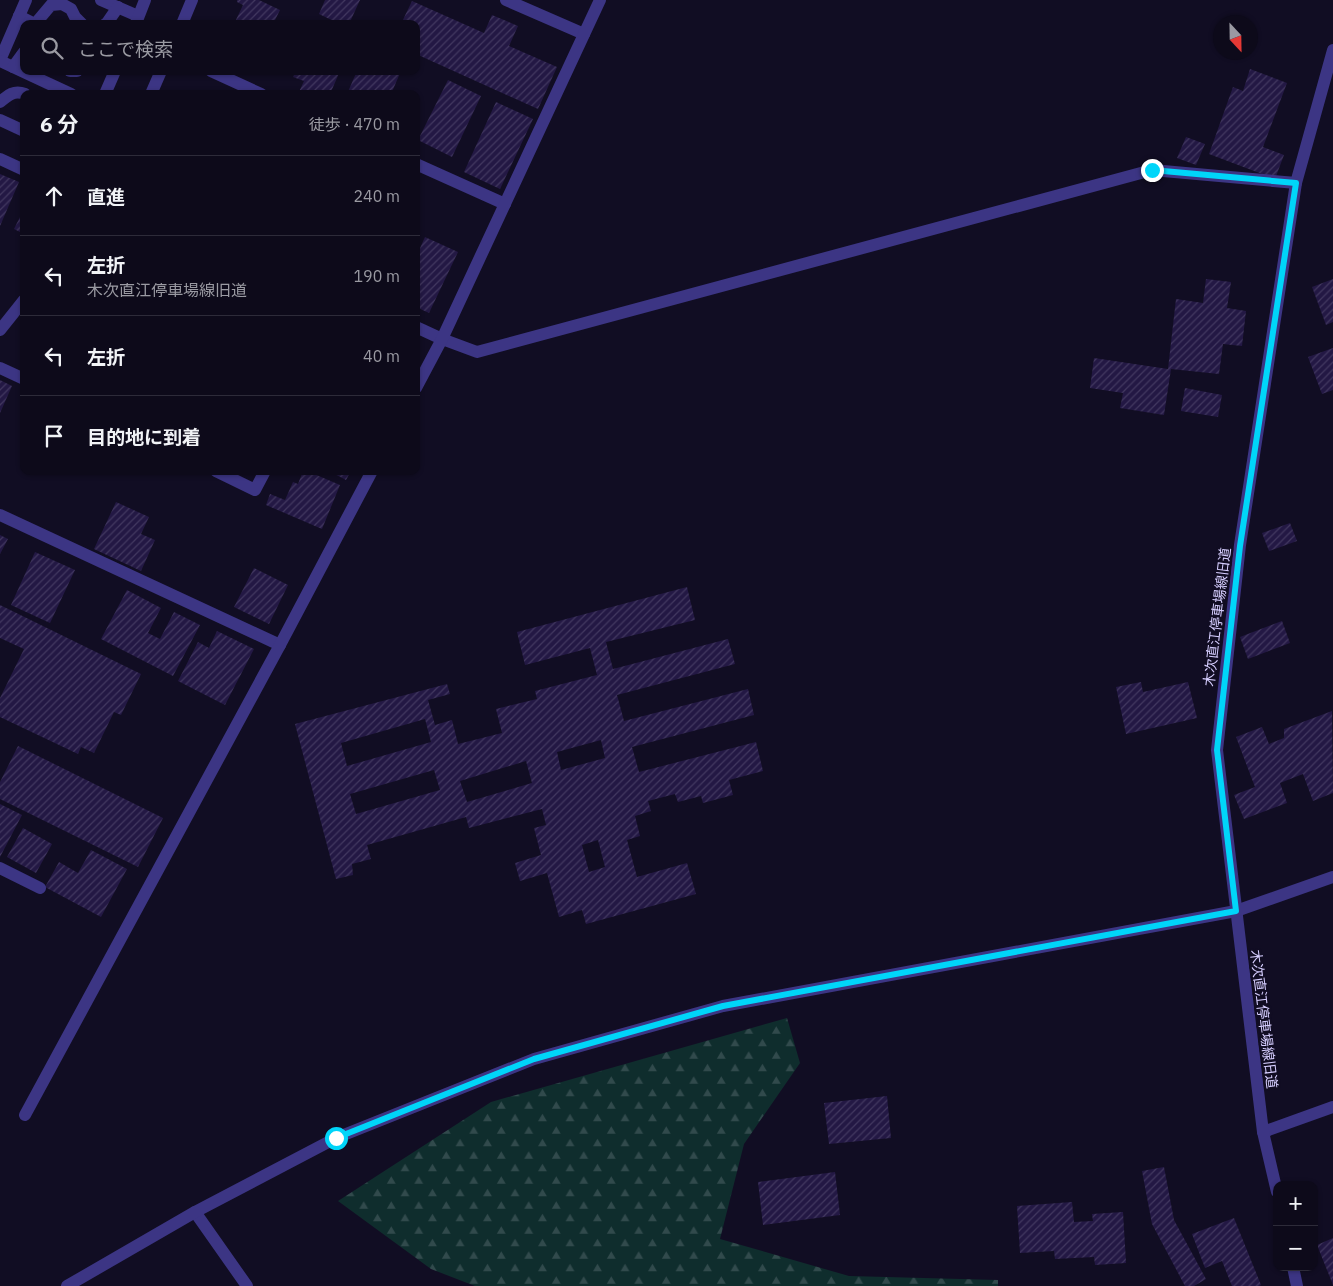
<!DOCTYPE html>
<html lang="ja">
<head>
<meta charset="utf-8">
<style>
	:root { --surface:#0d0a1a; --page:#1b1827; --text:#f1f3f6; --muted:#9a9aa2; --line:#2d2b39 }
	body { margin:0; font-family:"IBM Plex Sans","Noto Sans JP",sans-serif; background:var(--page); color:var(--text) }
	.controls { position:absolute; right:15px; bottom:15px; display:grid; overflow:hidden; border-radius:10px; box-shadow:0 1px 4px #0004 }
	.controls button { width:45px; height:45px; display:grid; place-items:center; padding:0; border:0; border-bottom:1px solid var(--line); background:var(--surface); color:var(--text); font:25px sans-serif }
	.compass { position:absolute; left:1213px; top:15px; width:45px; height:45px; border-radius:50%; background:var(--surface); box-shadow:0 1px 4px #0004; rotate:158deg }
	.stop { position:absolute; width:15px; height:15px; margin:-11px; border:4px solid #00d5f9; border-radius:50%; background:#fff }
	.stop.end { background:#00d5f9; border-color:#fff; box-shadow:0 1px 5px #0008 }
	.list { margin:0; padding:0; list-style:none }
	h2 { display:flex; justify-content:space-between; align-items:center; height:65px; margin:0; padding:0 20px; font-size:21px }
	h2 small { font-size:16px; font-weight:400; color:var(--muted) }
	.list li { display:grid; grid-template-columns:32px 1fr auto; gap:15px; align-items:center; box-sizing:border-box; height:80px; padding:0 20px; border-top:1px solid var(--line) }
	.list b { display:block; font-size:19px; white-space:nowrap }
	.list p { margin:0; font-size:16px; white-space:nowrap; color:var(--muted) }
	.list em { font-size:16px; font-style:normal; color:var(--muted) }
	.icon { flex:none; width:28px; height:28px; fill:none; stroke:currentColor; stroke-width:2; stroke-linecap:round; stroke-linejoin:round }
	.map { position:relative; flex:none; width:1333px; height:1286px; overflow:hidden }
	.search { position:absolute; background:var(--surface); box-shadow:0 1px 4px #0004; left:20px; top:20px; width:400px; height:55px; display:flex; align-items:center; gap:12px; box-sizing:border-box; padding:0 18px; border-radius:10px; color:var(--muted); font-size:19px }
	.panel { position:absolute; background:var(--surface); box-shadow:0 1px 4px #0004; left:20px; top:90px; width:400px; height:385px; border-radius:10px }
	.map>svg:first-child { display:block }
	.forest { fill:url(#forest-firs) }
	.building { fill:url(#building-hatch); fill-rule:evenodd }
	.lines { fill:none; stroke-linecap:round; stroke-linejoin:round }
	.minor { stroke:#3c3584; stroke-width:12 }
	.route { stroke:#00d5f9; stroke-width:6 }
	.labels { text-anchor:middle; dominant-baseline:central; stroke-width:4.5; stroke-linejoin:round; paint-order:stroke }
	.street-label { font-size:14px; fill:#d6ceff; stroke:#110d23 }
</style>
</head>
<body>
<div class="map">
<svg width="1333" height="1286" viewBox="0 0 1333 1286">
	<defs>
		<pattern id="forest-firs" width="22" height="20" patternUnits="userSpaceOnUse" patternTransform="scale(1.25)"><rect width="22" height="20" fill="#0f2d2d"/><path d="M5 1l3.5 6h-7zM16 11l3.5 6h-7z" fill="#314a4c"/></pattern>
		<pattern id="building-hatch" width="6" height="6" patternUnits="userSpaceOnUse" patternTransform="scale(1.25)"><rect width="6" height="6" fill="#231844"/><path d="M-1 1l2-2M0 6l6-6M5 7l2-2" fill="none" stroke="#423860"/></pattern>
	</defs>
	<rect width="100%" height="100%" fill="#110d23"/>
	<!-- forest -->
	<path class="forest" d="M 787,1018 L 800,1063 L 744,1144 L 720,1239 L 849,1276 L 998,1280 L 998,1286 L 475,1286 L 431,1269 L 338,1201 L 491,1102 Z"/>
	<!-- building -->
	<g class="building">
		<path d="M 237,0 L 259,0 L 280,10 L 273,24 L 234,24 L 243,5 L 237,2 Z"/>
		<path d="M 325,0 L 360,0 L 349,24 L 340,24 L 319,14 Z"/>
		<path d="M 412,1 L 484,33 L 492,15 L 518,26 L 509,46 L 557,67 L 538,109 L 416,54 L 416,24 L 401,24 Z"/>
		<path d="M 1250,69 L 1287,83 L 1263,147 L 1284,155 L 1275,179 L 1209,154 L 1233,87 L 1243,91 Z"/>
		<path d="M 296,71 L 340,71 L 330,94 L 298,94 L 304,81 L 293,77 Z"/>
		<path d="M 357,71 L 401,71 L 391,94 L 347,94 Z"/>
		<path d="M 448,80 L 481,96 L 452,157 L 418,140 Z"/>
		<path d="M 496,102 L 533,119 L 500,189 L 464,172 Z"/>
		<path d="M 1186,137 L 1205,144 L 1196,165 L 1177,158 Z"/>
		<path d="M 0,174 L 19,182 L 0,226 Z"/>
		<path d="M 24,209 L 24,234 L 14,229 Z"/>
		<path d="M 425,237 L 458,252 L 429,313 L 416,307 L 416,257 Z"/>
		<path d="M 1206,279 L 1231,282 L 1227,308 L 1246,311 L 1242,346 L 1223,344 L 1219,374 L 1171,369 L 1164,415 L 1120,408 L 1123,393 L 1090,388 L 1094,358 L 1168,369 L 1176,299 L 1203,303 Z"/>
		<path d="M 1333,279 L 1333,322 L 1326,325 L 1312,287 Z"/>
		<path d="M 1333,348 L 1333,390 L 1322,394 L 1308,357 Z"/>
		<path d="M 0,380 L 12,386 L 0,413 Z"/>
		<path d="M 1185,388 L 1222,395 L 1218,417 L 1181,411 Z"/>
		<path d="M 303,471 L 307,471 L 340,485 L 322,529 L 266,505 L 270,494 L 285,500 L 293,482 L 298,484 Z"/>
		<path d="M 329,471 L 351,471 L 346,480 Z"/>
		<path d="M 116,502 L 149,517 L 141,534 L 155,540 L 141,571 L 94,549 Z"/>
		<path d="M 1290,523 L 1297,541 L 1269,551 L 1262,533 Z"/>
		<path d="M 0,535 L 8,539 L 0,554 Z"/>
		<path d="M 35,552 L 75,570 L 50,623 L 11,605 Z"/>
		<path d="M 254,568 L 288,585 L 269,624 L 234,607 Z"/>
		<path d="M 687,587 L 695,620 L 606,642 L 613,669 L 728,639 L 735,664 L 617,695 L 624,721 L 748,689 L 754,715 L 632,747 L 639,772 L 756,742 L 763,771 L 729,780 L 733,795 L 703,803 L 701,796 L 678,802 L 675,794 L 648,801 L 651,811 L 635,816 L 640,836 L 627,840 L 637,877 L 687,863 L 696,894 L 586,924 L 582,910 L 559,917 L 547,873 L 520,881 L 515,863 L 541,855 L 534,828 L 546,825 L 542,809 L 469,828 L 466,817 L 367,845 L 371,859 L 352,864 L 353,875 L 336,879 L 295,724 L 447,684 L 450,694 L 428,700 L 435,725 L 452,720 L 458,744 L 502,733 L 496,709 L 537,699 L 535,691 L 597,675 L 590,648 L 525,665 L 517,632 ZM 425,719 L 431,742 L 347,766 L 341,743 ZM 601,740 L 605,758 L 561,770 L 557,752 ZM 526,761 L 532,783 L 467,802 L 460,781 ZM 434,770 L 440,790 L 356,814 L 350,794 ZM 598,840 L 605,867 L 589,872 L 582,845 Z"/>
		<path d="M 127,590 L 161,608 L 148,633 L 160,639 L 174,612 L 200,625 L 173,676 L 101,639 Z"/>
		<path d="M 0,605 L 141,674 L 121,715 L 114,712 L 94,753 L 81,747 L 78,754 L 0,717 L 0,698 L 24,649 L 0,638 Z"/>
		<path d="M 1282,621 L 1290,643 L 1248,659 L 1240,637 Z"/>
		<path d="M 217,631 L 254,649 L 225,705 L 178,681 L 198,642 L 209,648 Z"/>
		<path d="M 1141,682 L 1143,692 L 1188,682 L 1197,718 L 1126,734 L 1116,687 Z"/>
		<path d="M 1332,711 L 1333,793 L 1313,801 L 1303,774 L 1280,783 L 1287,803 L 1244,819 L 1234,795 L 1255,787 L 1236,737 L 1262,727 L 1269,744 L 1284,738 L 1284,729 Z"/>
		<path d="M 18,746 L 163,818 L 138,867 L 0,799 L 0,782 Z"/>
		<path d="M 0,804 L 22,815 L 0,857 Z"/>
		<path d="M 23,828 L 52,844 L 36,873 L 7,857 Z"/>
		<path d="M 91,850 L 127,869 L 101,917 L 45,887 L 59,862 L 78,873 Z"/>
		<path d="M 887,1096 L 891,1138 L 829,1144 L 824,1103 Z"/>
		<path d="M 1164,1167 L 1174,1220 L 1206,1279 L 1194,1286 L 1185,1286 L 1152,1224 L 1142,1171 Z"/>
		<path d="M 835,1172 L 840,1215 L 763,1225 L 758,1182 Z"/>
		<path d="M 1072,1202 L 1074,1222 L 1093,1221 L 1092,1214 L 1123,1212 L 1126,1263 L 1095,1265 L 1094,1257 L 1055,1259 L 1054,1251 L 1020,1253 L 1017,1206 Z"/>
		<path d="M 1234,1218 L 1261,1285 L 1259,1286 L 1232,1286 L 1222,1261 L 1205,1268 L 1192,1234 Z"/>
		<path d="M 1333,1238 L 1333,1285 L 1317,1245 Z"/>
	</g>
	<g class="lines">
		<!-- minor -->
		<g class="minor">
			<path d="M 101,0 L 138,16"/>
			<path d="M 506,0 L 584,34"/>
			<path d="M 19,16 L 35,24 L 51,5 L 62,4 L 71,9 L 75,17 L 82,24"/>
			<path d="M 136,23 L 145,0"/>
			<path d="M 105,24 L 107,23 L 118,7"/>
			<path d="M 182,24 L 192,0"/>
			<path d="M 0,60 L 26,0"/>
			<path d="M 0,61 L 71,94"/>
			<path d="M 13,67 L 24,52"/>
			<path d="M 70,71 L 77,71"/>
			<path d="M 211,71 L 261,94"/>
			<path d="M 105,94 L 115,71"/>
			<path d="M 151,94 L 161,71"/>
			<path d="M 0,102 C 8,95 14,90 25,94"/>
			<path d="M 0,120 L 24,131"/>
			<path d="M 0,159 L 24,170"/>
			<path d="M 416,164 L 505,204"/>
			<path d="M 416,327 L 442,339 L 477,352 L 1152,170 L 1296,183"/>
			<path d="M 0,330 L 24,300"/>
			<path d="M 0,368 L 24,379"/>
			<path d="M 416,388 L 442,339 L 600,0"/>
			<path d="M 216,471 L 255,490 L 265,471"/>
			<path d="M 0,515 L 280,645"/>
			<path d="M 0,868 L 40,888"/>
			<path d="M 25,1115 L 280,645 L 372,471"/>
			<path d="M 1263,1132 L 1333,1107"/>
			<path d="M 1277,1192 L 1263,1132 L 1217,750 L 1240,545 L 1296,183 L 1333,50"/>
			<path d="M 195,1212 L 247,1286"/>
			<path d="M 1293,1267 L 1297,1286"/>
			<path d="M 67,1286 L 195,1212 L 336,1138 L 534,1059 L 723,1006 L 1236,911 L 1333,877"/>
		</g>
	</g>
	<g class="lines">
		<!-- route -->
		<path class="route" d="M 336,1138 L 534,1059 L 723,1006 L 1236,911 L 1217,750 L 1240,546 L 1296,183 L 1152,170"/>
	</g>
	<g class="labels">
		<!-- street labels -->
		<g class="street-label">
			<text transform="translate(1217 617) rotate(-83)">木次直江停車場線旧道</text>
			<text transform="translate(1264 1019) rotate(83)">木次直江停車場線旧道</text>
		</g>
	</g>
</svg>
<div class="controls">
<button>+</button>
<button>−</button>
</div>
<svg class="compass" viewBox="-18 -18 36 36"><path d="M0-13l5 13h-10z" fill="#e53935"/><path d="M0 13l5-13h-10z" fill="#9a9aa2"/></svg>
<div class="stop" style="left:336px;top:1138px"></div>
<div class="stop end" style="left:1152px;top:170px"></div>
<div class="search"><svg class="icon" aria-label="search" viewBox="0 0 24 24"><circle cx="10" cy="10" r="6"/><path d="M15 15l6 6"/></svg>ここで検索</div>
<section class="panel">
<h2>6 分<small>徒歩 · 470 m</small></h2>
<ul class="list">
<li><svg class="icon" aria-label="ahead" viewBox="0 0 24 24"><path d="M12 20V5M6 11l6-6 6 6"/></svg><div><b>直進</b></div><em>240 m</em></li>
<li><svg class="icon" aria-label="left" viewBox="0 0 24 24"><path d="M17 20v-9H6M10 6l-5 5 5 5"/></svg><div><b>左折</b><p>木次直江停車場線旧道</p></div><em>190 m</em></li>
<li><svg class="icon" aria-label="left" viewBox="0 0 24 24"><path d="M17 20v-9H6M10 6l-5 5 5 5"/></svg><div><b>左折</b></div><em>40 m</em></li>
<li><svg class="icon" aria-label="arrive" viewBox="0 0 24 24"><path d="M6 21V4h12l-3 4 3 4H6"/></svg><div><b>目的地に到着</b></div></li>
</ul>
</section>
</div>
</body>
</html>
